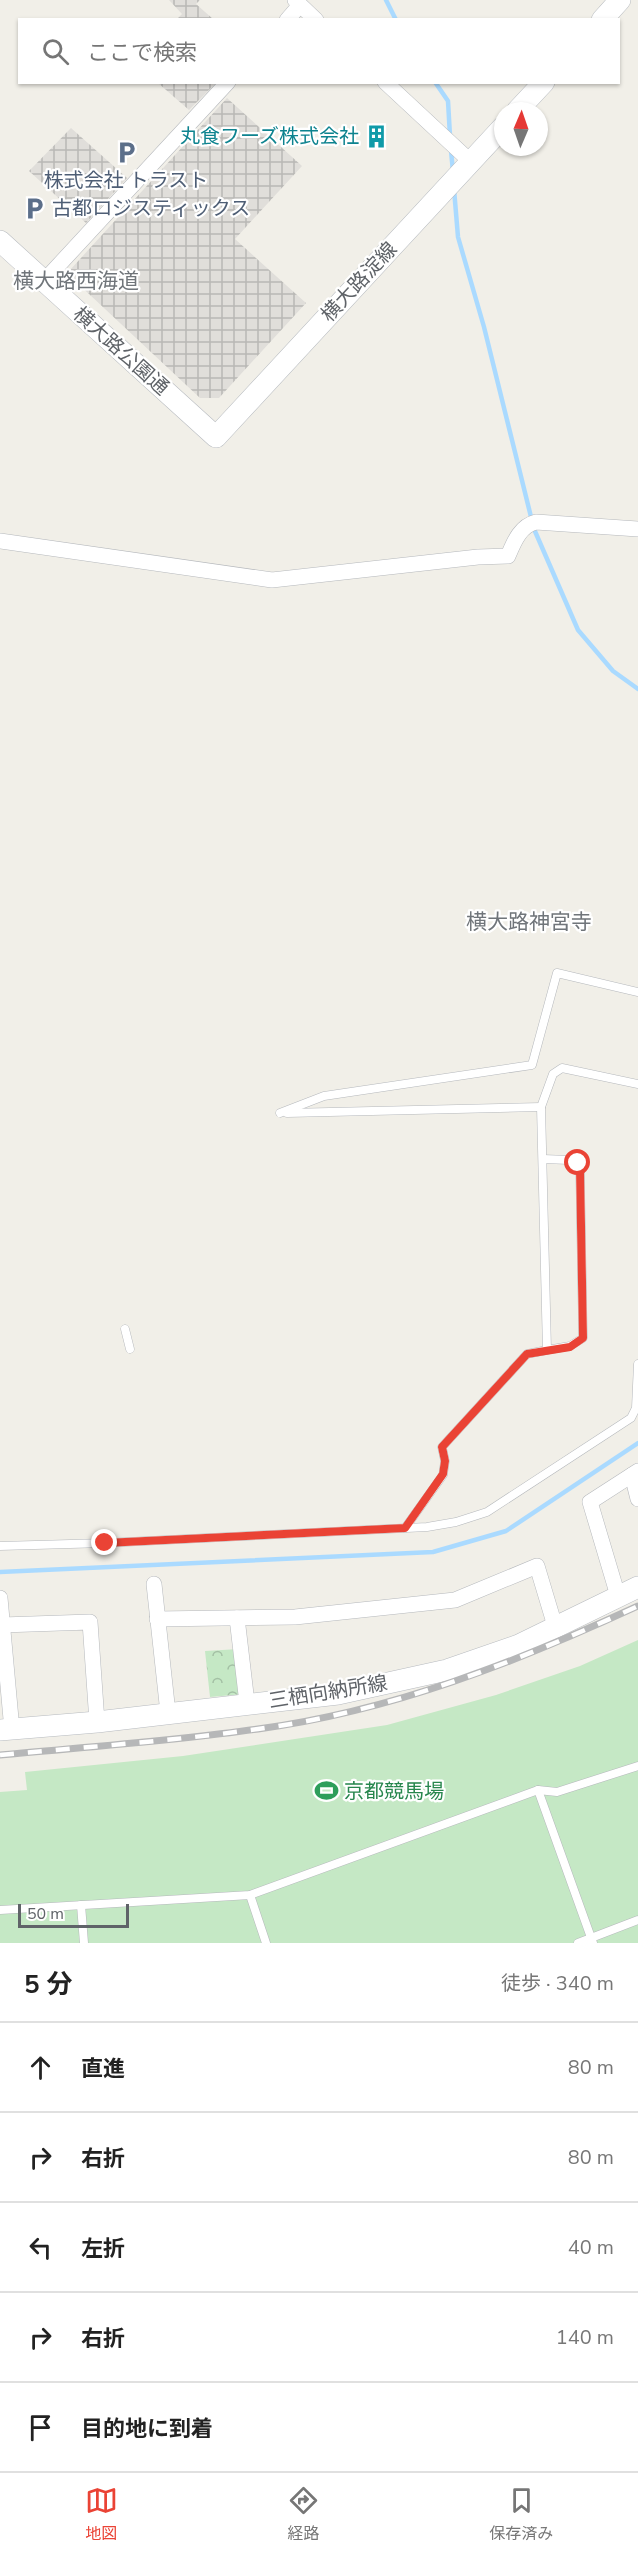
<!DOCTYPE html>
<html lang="ja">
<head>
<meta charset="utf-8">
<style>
	:root { --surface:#fff; --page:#f6f6f6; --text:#222; --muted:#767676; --line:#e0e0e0; --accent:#ea4335 }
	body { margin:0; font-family:"Nunito Sans","Noto Sans JP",sans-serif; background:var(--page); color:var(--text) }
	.compass { position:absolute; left:494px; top:102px; width:54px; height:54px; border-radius:50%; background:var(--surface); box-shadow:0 2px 4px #0004; rotate:2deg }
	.scale { position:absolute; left:18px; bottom:15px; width:111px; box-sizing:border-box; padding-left:6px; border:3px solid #5f6368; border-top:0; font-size:16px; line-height:21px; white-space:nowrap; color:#5f6368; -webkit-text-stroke:4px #fff; paint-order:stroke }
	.stop { position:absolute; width:18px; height:18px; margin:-14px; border:4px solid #ea4335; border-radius:50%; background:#fff }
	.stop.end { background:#ea4335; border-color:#fff; box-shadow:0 2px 6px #0008 }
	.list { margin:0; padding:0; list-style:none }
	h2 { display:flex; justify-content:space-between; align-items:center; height:78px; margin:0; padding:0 24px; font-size:26px }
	h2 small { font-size:20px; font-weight:400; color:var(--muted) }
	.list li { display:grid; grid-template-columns:39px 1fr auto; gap:18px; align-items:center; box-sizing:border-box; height:90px; padding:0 24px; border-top:2px solid var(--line) }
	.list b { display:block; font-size:22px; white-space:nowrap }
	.list em { font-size:20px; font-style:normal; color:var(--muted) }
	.icon { flex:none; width:33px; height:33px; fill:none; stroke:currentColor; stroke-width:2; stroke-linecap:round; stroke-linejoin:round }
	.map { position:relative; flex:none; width:638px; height:1943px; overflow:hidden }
	.search { position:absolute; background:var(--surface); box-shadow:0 2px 4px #0004; left:18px; right:18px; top:18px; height:66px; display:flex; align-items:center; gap:15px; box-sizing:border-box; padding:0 21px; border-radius:0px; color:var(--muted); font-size:22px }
	.sheet { height:528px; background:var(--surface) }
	nav { display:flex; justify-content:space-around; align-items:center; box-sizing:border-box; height:84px; border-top:2px solid var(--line); background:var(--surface); font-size:16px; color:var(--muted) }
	nav a { display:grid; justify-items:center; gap:3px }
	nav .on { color:var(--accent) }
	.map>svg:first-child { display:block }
	.industrial { fill:url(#industrial-grid) }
	.park { fill:url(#park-crowns) }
	.pitch { fill:#c5e8c5 }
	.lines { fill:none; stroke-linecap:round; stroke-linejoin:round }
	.stream { stroke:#aadaff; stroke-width:4.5 }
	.lane-casing { stroke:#b5b8bc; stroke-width:9 }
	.street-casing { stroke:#b5b8bc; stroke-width:16 }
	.secondary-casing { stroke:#b6babf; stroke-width:22 }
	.lane { stroke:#fff; stroke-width:8 }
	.street { stroke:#fff; stroke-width:15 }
	.secondary { stroke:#fff; stroke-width:21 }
	.rail-casing { stroke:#b6b7b8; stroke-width:7 }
	.rail { stroke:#fff; stroke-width:4.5; stroke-dasharray:14; stroke-linecap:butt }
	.route { stroke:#ea4335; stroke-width:8 }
	.labels { text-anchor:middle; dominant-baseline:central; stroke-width:4.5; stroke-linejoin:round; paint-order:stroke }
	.culture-label { font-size:20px; fill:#0d838f; stroke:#fff; text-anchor:end }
	.service-label { font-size:20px; fill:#4e5e75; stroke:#fff }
	.street-label { font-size:20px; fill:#5f6368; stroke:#fff }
	.leisure-label { font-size:20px; fill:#27864d; stroke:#fff; text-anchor:start }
	.neighbourhood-label { font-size:21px; fill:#70757a; stroke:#fff }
</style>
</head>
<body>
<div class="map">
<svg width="638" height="1943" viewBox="0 0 638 1943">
	<defs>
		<pattern id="industrial-grid" width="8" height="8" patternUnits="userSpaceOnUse" patternTransform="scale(1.5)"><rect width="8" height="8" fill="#e0deda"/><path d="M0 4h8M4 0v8" fill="none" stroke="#b9b8b5"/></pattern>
		<pattern id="park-crowns" width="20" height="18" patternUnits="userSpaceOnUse" patternTransform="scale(1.5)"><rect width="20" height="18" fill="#c5e8c5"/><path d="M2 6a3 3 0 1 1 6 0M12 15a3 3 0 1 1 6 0" fill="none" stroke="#a3c0a4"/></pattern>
	</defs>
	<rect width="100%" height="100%" fill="#f1efe8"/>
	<!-- industrial -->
	<g class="industrial">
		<path d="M 169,0 L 200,0 L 196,4 L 213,19 L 177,19 L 182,14 Z"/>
		<path d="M 158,83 L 216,83 L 189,110 Z"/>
		<path d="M 227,98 L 302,166 L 235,239 L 306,303 L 219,398 L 200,398 L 73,279 L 70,270 Z"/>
		<path d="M 71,128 L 127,178 L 86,223 L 29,171 Z"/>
	</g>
	<!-- park -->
	<path class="park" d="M 239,1649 L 244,1694 L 210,1697 L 205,1651 Z"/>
	<!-- pitch -->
	<path class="pitch" d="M 638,1640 L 638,1943 L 0,1943 L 0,1792 L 27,1790 L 25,1772 L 183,1756 L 387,1725 L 496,1695 L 580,1666 Z"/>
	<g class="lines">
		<!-- stream -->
		<g class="stream">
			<path d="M 386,0 L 396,20"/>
			<path d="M 435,82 L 448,101 L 450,136"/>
			<path d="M 451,150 L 453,172"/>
			<path d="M 454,189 L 458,237 L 484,327 L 534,529 L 578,630 L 613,671 L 638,689"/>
			<path d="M 0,1572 L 433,1552 L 506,1531 L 638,1443"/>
		</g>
		<defs>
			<g id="lane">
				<path d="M 280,1113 L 324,1096 L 532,1065 L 557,973 L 638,992"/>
				<path d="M 287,1113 L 541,1107"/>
				<path d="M 543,1159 L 569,1160 L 578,1163 L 580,1169 L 583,1338 L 570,1346 L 547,1350"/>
				<path d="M 125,1329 L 130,1349"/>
				<path d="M 405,1528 L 443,1475 L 445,1461 L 442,1447 L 527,1354 L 547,1350 L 541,1107 L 553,1074 L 562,1068 L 638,1084"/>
				<path d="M 0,1546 L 105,1543 L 427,1527 L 456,1522 L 487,1512 L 631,1418 L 636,1408 L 638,1364"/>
				<path d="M 538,1790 L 557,1792 L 638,1766"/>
				<path d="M 250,1895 L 266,1943"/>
				<path d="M 81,1905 L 84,1943"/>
				<path d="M 0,1910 L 250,1895 L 538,1790 L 593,1943"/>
				<path d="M 578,1943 L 638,1920"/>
			</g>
			<g id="street">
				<path d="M 295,0 L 316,20"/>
				<path d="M 287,20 L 300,5"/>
				<path d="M 385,82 L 471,162"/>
				<path d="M 44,281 L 228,82"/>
				<path d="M 0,541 L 272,580 L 478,557 L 508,556 C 514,542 520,526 536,522 L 638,529"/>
				<path d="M 632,1475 L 638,1499"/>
				<path d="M 154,1584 L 168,1713"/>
				<path d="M 618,1596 L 590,1502 L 638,1471"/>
				<path d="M 0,1598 L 12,1730"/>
				<path d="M 237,1618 L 247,1703"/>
				<path d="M 157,1619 L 295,1617 L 455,1600 L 537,1566 L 555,1626"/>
				<path d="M 2,1625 L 90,1622 L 97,1722"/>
			</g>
			<g id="secondary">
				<path d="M 602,20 L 620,0"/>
				<path d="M 517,111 L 544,82"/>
				<path d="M 0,241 L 216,437 L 503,127"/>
				<path d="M 0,1730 L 97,1722 L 338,1694 L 447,1670 L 519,1645 L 638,1587"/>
			</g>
		</defs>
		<!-- lane casing -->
		<use href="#lane" class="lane-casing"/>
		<!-- street casing -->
		<use href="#street" class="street-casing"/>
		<!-- secondary casing -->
		<use href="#secondary" class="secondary-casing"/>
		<!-- lane -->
		<use href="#lane" class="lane"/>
		<!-- street -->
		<use href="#street" class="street"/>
		<!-- secondary -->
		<use href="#secondary" class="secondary"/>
		<defs>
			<path id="rail" d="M 0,1755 C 86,1747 173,1741 258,1729 C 392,1711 517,1662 638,1606"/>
		</defs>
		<!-- rail casing -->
		<use href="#rail" class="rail-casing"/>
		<!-- rail -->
		<use href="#rail" class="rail"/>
	</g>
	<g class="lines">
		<!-- route -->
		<path class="route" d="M 105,1543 L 405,1528 L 443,1474 L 445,1461 L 442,1447 L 527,1354 L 570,1347 L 583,1338 L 580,1169 L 578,1163"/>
	</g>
	<!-- icons -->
	<defs>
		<symbol id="building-bare" viewBox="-9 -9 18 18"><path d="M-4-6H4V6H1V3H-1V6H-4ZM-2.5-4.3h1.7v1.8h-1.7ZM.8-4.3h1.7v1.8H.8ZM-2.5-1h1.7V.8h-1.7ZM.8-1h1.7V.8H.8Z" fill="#0f9aa8" stroke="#fff" stroke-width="2.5" paint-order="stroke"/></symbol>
		<symbol id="parking-bare" viewBox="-9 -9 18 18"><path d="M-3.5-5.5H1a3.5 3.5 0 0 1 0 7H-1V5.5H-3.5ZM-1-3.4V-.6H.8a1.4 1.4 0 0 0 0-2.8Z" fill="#5c6f8a" stroke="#fff" stroke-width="2.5" paint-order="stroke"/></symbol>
		<symbol id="stadium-bare" viewBox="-9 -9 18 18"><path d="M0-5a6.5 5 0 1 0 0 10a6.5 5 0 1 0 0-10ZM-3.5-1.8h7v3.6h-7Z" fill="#2e9e5b" stroke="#fff" stroke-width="2.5" paint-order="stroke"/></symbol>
	</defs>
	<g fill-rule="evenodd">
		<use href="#building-bare" x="360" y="120" width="33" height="33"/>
		<use href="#parking-bare" x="110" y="136" width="33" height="33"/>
		<use href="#parking-bare" x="18" y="192" width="33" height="33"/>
		<use href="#stadium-bare" x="310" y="1774" width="33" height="33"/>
	</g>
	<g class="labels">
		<!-- culture labels -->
		<g class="culture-label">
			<text x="359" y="136">丸食フーズ株式会社</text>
		</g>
		<!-- service labels -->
		<g class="service-label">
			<text x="126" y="180">株式会社 トラスト</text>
			<text x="52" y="208" text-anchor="start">古都ロジスティックス</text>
		</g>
		<!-- street labels -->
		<g class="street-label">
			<text transform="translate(359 282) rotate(-47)">横大路淀線</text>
			<text transform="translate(121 351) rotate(42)">横大路公園通</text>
			<text transform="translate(328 1692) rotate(-9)">三栖向納所線</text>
		</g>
		<!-- leisure labels -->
		<g class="leisure-label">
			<text x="344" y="1791">京都競馬場</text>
		</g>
		<!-- neighbourhood labels -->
		<g class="neighbourhood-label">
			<text x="76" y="281">横大路西海道</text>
			<text x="529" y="922">横大路神宮寺</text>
		</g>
	</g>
</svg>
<svg class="compass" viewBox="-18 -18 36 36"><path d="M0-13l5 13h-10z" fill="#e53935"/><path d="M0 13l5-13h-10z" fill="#767676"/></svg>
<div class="scale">50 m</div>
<div class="stop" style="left:578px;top:1163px"></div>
<div class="stop end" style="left:105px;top:1543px"></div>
<div class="search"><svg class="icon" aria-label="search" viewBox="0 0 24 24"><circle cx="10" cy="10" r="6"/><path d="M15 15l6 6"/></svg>ここで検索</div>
</div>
<section class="sheet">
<h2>5 分<small>徒歩 · 340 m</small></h2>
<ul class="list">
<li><svg class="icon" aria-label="ahead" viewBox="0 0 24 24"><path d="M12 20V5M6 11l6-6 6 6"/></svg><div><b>直進</b></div><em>80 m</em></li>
<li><svg class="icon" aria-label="right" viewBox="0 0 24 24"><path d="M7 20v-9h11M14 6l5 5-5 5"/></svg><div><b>右折</b></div><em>80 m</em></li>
<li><svg class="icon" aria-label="left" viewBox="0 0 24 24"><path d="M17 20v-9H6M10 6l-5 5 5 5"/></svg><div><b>左折</b></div><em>40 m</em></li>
<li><svg class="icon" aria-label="right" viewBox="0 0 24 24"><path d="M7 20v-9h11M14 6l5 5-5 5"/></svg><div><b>右折</b></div><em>140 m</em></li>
<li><svg class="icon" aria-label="arrive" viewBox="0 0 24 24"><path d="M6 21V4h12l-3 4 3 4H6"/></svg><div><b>目的地に到着</b></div></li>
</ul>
</section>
<nav>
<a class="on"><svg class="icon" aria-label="map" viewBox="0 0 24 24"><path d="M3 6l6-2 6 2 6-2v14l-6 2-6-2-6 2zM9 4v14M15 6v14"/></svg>地図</a>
<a><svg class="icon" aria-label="directions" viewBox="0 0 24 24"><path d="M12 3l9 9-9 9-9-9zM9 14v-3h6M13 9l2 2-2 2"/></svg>経路</a>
<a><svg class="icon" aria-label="saved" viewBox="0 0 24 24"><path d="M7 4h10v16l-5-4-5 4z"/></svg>保存済み</a>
</nav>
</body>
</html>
